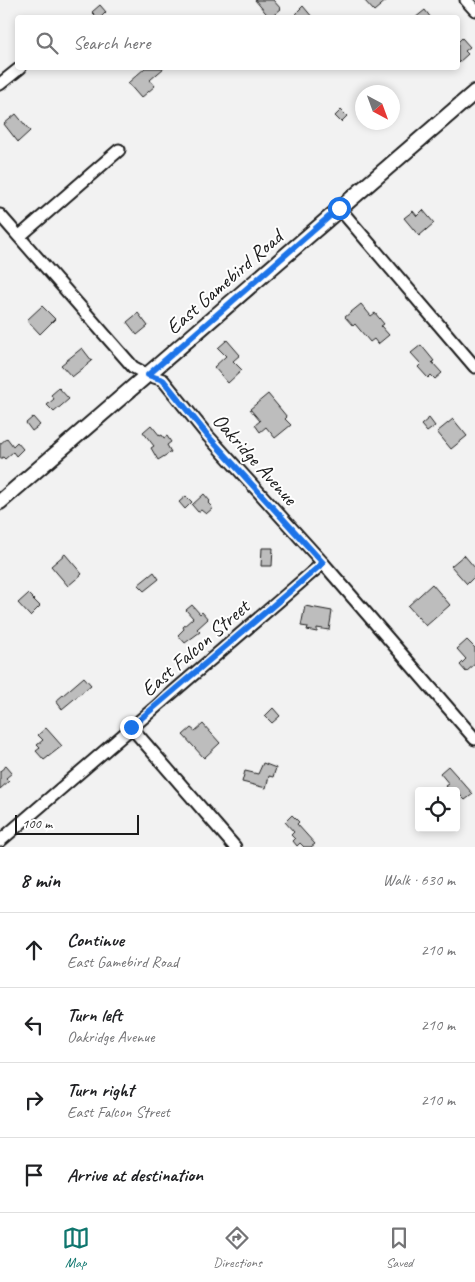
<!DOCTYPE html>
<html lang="en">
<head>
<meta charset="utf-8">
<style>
	:root { --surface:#fff; --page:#f6f6f6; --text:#202124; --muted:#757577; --line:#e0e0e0; --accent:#0f766e }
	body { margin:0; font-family:Caveat,sans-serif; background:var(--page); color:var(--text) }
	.controls { position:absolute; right:15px; bottom:15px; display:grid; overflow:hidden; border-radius:5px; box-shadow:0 2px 8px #0003 }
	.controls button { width:45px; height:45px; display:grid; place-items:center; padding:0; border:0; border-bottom:1px solid var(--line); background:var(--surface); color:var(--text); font:25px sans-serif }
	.compass { position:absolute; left:355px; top:85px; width:45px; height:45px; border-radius:50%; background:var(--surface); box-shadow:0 2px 8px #0003; rotate:139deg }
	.scale { position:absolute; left:15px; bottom:12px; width:124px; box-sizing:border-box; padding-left:5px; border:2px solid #1c1c1c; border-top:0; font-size:14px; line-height:18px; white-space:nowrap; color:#1c1c1c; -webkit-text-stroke:4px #fff; paint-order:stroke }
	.stop { position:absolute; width:15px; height:15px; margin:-11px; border:4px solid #1a73e8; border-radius:50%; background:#fff }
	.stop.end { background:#1a73e8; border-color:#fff; box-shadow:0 1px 5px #0008 }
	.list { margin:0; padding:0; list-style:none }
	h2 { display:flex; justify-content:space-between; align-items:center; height:65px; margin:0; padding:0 20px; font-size:21px }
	h2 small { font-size:16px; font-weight:400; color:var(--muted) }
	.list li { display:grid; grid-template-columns:32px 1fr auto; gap:15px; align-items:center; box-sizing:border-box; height:75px; padding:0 20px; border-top:1px solid var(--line) }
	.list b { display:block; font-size:19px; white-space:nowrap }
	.list p { margin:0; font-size:16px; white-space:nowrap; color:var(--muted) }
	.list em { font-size:16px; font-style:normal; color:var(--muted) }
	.icon { flex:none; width:28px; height:28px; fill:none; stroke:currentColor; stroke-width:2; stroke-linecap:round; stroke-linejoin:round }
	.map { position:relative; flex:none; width:475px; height:847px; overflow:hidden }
	.search { position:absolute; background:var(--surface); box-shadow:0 2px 8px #0003; left:15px; right:15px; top:15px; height:55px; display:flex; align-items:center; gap:12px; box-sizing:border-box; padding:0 18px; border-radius:5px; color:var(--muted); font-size:19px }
	.sheet { height:365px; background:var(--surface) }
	nav { display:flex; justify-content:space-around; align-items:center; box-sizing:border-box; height:70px; border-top:1px solid var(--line); background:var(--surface); font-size:14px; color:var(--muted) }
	nav a { display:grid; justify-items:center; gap:2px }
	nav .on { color:var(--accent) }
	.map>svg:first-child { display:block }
	.building { fill:#bdbdbd; stroke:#1c1c1c }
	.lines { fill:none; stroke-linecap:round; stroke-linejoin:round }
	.minor-casing { stroke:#1c1c1c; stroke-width:15 }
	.major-casing { stroke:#1c1c1c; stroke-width:18 }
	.minor { stroke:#fff; stroke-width:11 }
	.major { stroke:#fff; stroke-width:14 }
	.route { stroke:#1a73e8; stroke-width:6 }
	.labels { text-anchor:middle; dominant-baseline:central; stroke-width:4; stroke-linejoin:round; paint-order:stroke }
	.street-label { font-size:21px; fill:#1c1c1c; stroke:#fff }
</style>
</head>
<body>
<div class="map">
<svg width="475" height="847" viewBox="0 0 475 847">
	<rect width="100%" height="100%" fill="#f2f2f2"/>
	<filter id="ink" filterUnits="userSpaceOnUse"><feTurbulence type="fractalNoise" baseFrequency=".02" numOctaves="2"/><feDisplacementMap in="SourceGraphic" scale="10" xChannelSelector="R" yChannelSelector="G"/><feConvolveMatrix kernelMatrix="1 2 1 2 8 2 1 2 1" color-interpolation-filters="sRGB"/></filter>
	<g filter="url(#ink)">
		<!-- building -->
		<g class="building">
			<path d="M 255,0 L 273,0 L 281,9 L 270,18 Z"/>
			<path d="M 364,0 L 387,0 L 374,11 Z"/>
			<path d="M 100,5 L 106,12 L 100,18 L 98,18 L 92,12 Z"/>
			<path d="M 303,6 L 313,18 L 300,18 L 296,13 Z"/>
			<path d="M 425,10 L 431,18 L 415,18 Z"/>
			<path d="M 462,38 L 470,47 L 465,51 L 468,54 L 458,63 L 458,42 Z"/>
			<path d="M 145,68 L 164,68 L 150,80 L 155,86 L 141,98 L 128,83 Z"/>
			<path d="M 341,110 L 347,116 L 341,122 L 335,116 Z"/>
			<path d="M 16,114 L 30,131 L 18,142 L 4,124 Z"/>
			<path d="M 423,210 L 434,223 L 419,236 L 404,218 L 413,211 L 417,216 Z"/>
			<path d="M 361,304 L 371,316 L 375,313 L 384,324 L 381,326 L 389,335 L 378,344 L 374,339 L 370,342 L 355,324 L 353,326 L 345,317 Z"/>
			<path d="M 42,306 L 55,319 L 40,334 L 27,320 Z"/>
			<path d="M 138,313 L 148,326 L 137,335 L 127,322 Z"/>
			<path d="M 227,340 L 240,355 L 233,361 L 242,370 L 228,383 L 214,367 L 226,356 L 218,348 Z"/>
			<path d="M 421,345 L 434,361 L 432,362 L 442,373 L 435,379 L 431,375 L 428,378 L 418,367 L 421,364 L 411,353 Z"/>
			<path d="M 82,348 L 92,361 L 72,377 L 61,365 Z"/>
			<path d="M 59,388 L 69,399 L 54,412 L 47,405 L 54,399 L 51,395 Z"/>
			<path d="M 268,394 L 287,417 L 285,419 L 291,425 L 275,438 L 266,427 L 260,432 L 255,425 L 260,421 L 250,409 Z"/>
			<path d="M 33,417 L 40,425 L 32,431 L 26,423 Z"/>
			<path d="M 429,418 L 435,426 L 427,432 L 421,425 Z"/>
			<path d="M 453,419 L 467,436 L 451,449 L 437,432 Z"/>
			<path d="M 151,425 L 160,436 L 162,435 L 164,438 L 167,436 L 171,442 L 167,445 L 171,452 L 158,460 L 151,448 L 154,446 L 143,432 Z"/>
			<path d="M 7,438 L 13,446 L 17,442 L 23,449 L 16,456 L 13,452 L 5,459 L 3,457 L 0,459 L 0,444 Z"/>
			<path d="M 204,494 L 210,501 L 208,503 L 213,508 L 206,514 L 201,510 L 198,512 L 192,505 Z"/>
			<path d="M 186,496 L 192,502 L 185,509 L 179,502 Z"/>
			<path d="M 262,548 L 273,548 L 272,566 L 261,566 Z"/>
			<path d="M 65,554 L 82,574 L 68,586 L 51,566 Z"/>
			<path d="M 464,555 L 475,568 L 475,576 L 467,584 L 451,566 Z"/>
			<path d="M 154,572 L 159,579 L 144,591 L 138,585 Z"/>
			<path d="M 432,584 L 450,605 L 426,626 L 408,606 Z"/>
			<path d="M 28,594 L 40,606 L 30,616 L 18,603 Z"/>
			<path d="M 192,605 L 200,614 L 202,612 L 208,619 L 197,629 L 200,632 L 185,643 L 178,635 L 184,629 L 183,627 L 193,618 L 186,610 Z"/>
			<path d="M 305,606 L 332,611 L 329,630 L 317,628 L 317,632 L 307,630 L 308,627 L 301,626 Z"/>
			<path d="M 467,640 L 475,648 L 475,664 L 466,672 L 460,665 L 466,659 L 457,649 Z"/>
			<path d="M 84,677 L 91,685 L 62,709 L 56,701 Z"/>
			<path d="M 273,708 L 280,716 L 272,723 L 265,716 Z"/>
			<path d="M 203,724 L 220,743 L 204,758 L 183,735 L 191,728 L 195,731 Z"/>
			<path d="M 46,728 L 62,746 L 44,760 L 36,751 L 40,748 L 37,745 L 43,740 L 38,735 Z"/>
			<path d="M 263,763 L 276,768 L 273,777 L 269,776 L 266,788 L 242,782 L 245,771 L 258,774 Z"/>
			<path d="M 6,766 L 12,773 L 6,778 L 9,781 L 0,789 L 0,771 Z"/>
			<path d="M 448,766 L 473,794 L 465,800 L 456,791 L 450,791 L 446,786 L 449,784 L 440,773 Z"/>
			<path d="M 292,815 L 299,822 L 297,824 L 315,844 L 311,847 L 304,847 L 300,843 L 297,846 L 293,841 L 295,839 L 291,835 L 294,832 L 285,822 Z"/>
		</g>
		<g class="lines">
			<defs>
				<g id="minor">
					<path d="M 466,0 L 475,10"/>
					<path d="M 0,84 L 20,68"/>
					<path d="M 339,208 L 475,367"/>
					<path d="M 0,215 L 133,367 L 148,375 L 163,380 L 208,436 L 323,563 L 475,739"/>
					<path d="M 20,236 L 119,150"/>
					<path d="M 131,727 L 235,847"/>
					<path d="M 0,841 L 323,563"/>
				</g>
				<path id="major" d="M 0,502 L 475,92"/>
			</defs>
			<!-- minor casing -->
			<use href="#minor" class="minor-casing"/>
			<!-- major casing -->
			<use href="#major" class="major-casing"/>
			<!-- minor -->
			<use href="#minor" class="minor"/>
			<!-- major -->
			<use href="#major" class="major"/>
		</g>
	</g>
	<g class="lines" filter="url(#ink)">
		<!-- route -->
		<path class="route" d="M 131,727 L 323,563 L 208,436 L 163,380 L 148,375 L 339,208"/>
	</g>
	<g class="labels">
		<!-- street labels -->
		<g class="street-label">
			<text transform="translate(224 282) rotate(-41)">East Gamebird Road</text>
			<text transform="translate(255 459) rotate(48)">Oakridge Avenue</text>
			<text transform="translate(195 648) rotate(-41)">East Falcon Street</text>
		</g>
	</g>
</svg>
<div class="controls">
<button><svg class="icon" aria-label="locate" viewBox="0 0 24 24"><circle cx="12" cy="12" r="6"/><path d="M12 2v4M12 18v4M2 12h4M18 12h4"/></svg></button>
</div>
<svg class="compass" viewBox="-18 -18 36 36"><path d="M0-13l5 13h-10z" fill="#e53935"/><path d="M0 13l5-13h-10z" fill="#757577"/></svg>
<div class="scale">100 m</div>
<div class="stop" style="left:339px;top:208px"></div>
<div class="stop end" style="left:131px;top:727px"></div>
<div class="search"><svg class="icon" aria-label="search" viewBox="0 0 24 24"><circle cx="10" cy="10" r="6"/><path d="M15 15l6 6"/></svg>Search here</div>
</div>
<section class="sheet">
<h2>8 min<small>Walk · 630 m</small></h2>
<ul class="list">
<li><svg class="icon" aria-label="ahead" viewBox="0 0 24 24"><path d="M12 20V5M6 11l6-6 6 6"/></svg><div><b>Continue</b><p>East Gamebird Road</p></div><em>210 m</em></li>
<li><svg class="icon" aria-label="left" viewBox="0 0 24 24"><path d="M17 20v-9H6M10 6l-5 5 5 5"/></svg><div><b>Turn left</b><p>Oakridge Avenue</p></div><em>210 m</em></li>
<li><svg class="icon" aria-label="right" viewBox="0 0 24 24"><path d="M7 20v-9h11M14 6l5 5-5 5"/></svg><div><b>Turn right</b><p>East Falcon Street</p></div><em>210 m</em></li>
<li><svg class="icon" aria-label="arrive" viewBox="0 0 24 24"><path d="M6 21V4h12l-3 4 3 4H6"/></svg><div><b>Arrive at destination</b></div></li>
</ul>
</section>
<nav>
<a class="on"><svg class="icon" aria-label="map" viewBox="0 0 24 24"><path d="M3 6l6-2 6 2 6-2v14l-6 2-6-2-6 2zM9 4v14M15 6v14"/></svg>Map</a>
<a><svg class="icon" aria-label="directions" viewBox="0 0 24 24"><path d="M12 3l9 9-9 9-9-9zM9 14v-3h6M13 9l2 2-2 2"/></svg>Directions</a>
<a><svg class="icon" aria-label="saved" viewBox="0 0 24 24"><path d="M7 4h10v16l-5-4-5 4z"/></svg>Saved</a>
</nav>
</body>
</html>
